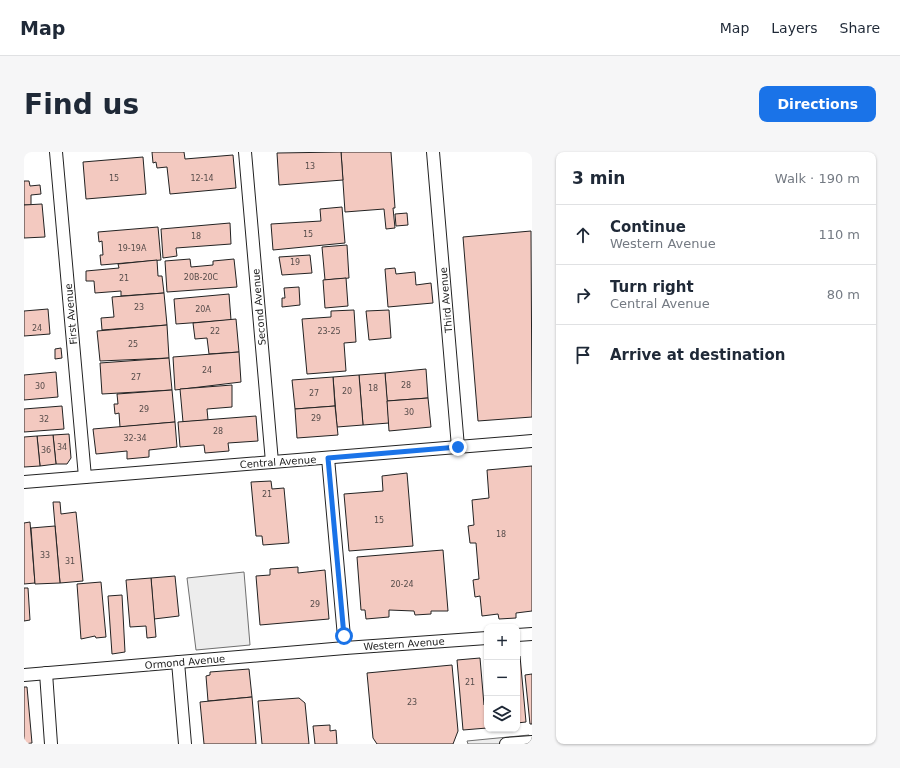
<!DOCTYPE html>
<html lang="en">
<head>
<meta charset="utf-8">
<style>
	:root { --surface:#fff; --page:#f6f6f7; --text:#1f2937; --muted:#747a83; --line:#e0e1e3; --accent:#1a73e8 }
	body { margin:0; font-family:"DejaVu Sans",sans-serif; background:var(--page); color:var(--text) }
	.controls { position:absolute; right:12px; bottom:12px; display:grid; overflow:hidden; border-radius:8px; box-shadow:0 1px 3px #0004 }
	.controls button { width:36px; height:36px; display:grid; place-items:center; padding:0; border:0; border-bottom:1px solid var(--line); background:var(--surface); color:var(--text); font:20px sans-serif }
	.stop { position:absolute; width:12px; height:12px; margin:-9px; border:3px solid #1a73e8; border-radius:50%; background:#fff }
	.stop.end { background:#1a73e8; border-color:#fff; box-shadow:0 1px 4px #0008 }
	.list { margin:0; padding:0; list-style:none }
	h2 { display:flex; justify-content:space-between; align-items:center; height:52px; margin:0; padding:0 16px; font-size:17px }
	h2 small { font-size:13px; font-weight:400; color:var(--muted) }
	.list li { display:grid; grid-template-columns:26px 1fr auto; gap:12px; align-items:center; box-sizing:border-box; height:60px; padding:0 16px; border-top:1px solid var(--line) }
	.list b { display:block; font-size:15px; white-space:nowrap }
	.list p { margin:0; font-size:13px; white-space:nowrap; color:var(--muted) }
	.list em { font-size:13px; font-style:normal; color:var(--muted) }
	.icon { flex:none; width:22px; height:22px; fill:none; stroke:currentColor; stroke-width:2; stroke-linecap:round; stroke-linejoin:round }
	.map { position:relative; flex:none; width:508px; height:592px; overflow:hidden; border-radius:8px }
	header { display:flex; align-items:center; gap:24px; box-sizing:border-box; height:56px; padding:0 20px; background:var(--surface); border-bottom:1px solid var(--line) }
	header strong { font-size:19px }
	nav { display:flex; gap:22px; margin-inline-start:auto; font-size:14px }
	.intro { display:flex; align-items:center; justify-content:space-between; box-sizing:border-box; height:96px; padding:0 24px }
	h1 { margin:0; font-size:28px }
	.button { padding:10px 18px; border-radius:8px; background:var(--accent); color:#fff; font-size:14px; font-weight:700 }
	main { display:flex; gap:24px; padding:0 24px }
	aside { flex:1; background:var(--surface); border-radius:8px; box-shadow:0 1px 3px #0004 }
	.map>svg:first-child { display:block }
	.parking { fill:#ededed; stroke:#6f6f6f }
	.building { fill:#f3c9c0; stroke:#222 }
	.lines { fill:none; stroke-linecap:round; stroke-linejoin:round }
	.minor-casing { stroke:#222; stroke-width:14 }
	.minor { stroke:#fff; stroke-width:12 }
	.route { stroke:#1a73e8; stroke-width:5 }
	.labels { text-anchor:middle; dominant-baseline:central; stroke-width:3; stroke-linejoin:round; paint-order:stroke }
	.number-label { font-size:8px; fill:#564c4a }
	.street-label { font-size:10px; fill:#222; stroke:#fff }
</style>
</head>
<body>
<header>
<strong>Map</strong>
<nav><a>Map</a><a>Layers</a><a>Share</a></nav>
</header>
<div class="intro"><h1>Find us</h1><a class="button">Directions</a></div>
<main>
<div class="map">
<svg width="508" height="592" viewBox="0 0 508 592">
	<rect width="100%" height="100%" fill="#fff"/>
	<!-- parking -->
	<g class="parking">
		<path d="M 220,420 L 226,493 L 172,498 L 163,426 Z"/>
		<path d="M 505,583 L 506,592 L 444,592 L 443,589 Z"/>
	</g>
	<!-- building -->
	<g class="building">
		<path d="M 128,0 L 160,0 L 161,7 L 209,3 L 212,36 L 146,42 L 143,15 L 133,16 L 132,10 L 129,11 Z"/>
		<path d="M 317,0 L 367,0 L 371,56 L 369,56 L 371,76 L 362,77 L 360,57 L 321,60 Z"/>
		<path d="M 317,0 L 319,28 L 255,33 L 253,1 Z"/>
		<path d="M 119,5 L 122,42 L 62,47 L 59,10 Z"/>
		<path d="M 0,29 L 5,29 L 6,34 L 16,33 L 17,42 L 7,43 L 7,53 L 0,53 Z"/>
		<path d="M 18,52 L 21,85 L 0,86 L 0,53 Z"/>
		<path d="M 318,55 L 321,91 L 249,98 L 247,72 L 297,69 L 296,57 Z"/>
		<path d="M 383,61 L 384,73 L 372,74 L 371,62 Z"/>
		<path d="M 206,71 L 207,92 L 152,96 L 153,104 L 139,106 L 137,77 Z"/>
		<path d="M 134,75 L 137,108 L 77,113 L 76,103 L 79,103 L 78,89 L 75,90 L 74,80 Z"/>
		<path d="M 507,79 L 508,265 L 454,269 L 439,85 Z"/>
		<path d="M 323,93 L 325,126 L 301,128 L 298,95 Z"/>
		<path d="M 286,103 L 288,121 L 258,123 L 255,105 Z"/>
		<path d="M 166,107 L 167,115 L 189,113 L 189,109 L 210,107 L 213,135 L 143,140 L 141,109 Z"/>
		<path d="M 133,108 L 134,124 L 138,124 L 140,141 L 97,144 L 97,139 L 71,141 L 70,129 L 62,129 L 62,119 L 95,116 L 94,112 Z"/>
		<path d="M 371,116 L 372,122 L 391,120 L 392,133 L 407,131 L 409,151 L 364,155 L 361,117 Z"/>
		<path d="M 322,126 L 324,154 L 301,156 L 299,128 Z"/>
		<path d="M 275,135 L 276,153 L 258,155 L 258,146 L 261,146 L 260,136 Z"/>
		<path d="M 140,141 L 143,173 L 78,178 L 77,166 L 90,165 L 88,145 Z"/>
		<path d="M 205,142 L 207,168 L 152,172 L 150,147 Z"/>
		<path d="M 24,157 L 26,182 L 0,184 L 0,159 Z"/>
		<path d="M 330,158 L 332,190 L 320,191 L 322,219 L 283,222 L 278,167 L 307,165 L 307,159 Z"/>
		<path d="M 365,158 L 367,186 L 345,188 L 342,159 Z"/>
		<path d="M 212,167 L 215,200 L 185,202 L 183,186 L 171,187 L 169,171 Z"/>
		<path d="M 143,173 L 145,206 L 76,209 L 73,179 Z"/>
		<path d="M 37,196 L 38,206 L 31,207 L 31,197 Z"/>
		<path d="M 215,200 L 217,230 L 151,238 L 149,205 Z"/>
		<path d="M 145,206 L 148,238 L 78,242 L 76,211 Z"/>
		<path d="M 402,217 L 404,246 L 363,249 L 361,221 Z"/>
		<path d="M 32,220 L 34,245 L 0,248 L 0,223 Z"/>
		<path d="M 361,221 L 365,271 L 339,273 L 335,223 Z"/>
		<path d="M 335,223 L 339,273 L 313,275 L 309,225 Z"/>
		<path d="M 309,225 L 311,254 L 271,257 L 268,228 Z"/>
		<path d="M 208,233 L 208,255 L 183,257 L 184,268 L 159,270 L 156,237 Z"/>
		<path d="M 148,238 L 151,270 L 96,275 L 95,261 L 91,262 L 90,252 L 94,252 L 93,242 Z"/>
		<path d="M 404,246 L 407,275 L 365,279 L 363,249 Z"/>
		<path d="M 38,254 L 40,277 L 0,280 L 0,257 Z"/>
		<path d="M 311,254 L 314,283 L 273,286 L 271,257 Z"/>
		<path d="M 232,264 L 234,289 L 204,291 L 205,299 L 181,301 L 180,293 L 156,295 L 154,270 Z"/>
		<path d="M 151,270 L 153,295 L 125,298 L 125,305 L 103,307 L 103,299 L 72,302 L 69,277 Z"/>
		<path d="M 45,282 L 47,306 L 43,312 L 32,312 L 29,283 Z"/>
		<path d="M 29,283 L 32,312 L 16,314 L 13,284 Z"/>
		<path d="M 13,284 L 16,314 L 0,315 L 0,285 Z"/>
		<path d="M 508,314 L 508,459 L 492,461 L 492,466 L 475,467 L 474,462 L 458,464 L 456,444 L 451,445 L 449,428 L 455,427 L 452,391 L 446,391 L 444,374 L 450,373 L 448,348 L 465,346 L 463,318 Z"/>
		<path d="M 383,321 L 389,394 L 325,399 L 320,342 L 359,339 L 358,324 Z"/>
		<path d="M 247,329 L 248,337 L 260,336 L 265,391 L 239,393 L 238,384 L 232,384 L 227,330 Z"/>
		<path d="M 29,350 L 36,350 L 37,362 L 52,360 L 59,429 L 36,431 Z"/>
		<path d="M 6,370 L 11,431 L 0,432 L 0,371 Z"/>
		<path d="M 31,374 L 36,431 L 11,432 L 7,376 Z"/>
		<path d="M 419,398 L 424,459 L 407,459 L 407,462 L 391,463 L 390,459 L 365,458 L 365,465 L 342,467 L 341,458 L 337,458 L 333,405 Z"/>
		<path d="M 274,415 L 274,421 L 301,418 L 305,467 L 236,473 L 232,424 L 246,423 L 246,417 Z"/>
		<path d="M 151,424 L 155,464 L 130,467 L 127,426 Z"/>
		<path d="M 127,426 L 132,485 L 123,486 L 122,474 L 106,475 L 102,428 Z"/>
		<path d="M 77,430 L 82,485 L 72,486 L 71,484 L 57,487 L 53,432 Z"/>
		<path d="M 0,436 L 4,436 L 6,468 L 0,469 Z"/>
		<path d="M 98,443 L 101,500 L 88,502 L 84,444 Z"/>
		<path d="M 493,504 L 496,504 L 502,570 L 493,571 Z"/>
		<path d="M 456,506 L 460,553 L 463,553 L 463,576 L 439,578 L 433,508 Z"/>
		<path d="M 428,513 L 434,579 L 429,592 L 353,592 L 349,586 L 343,521 Z"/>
		<path d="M 225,517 L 228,545 L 184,549 L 182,524 L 186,523 L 186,520 Z"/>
		<path d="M 508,522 L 508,572 L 506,572 L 501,523 Z"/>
		<path d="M 0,535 L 3,535 L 8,591 L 0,592 Z"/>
		<path d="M 228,545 L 232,592 L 180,592 L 176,550 Z"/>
		<path d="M 275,546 L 281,551 L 285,592 L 238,592 L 234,549 Z"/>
		<path d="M 306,573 L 306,579 L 312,578 L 313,592 L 291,592 L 289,574 Z"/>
	</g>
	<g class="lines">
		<defs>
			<g id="minor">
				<path d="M 32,0 L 61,325"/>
				<path d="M 221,0 L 248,310"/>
				<path d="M 409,0 L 434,295"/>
				<path d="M 304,306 L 321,496 L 463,486"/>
				<path d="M 0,330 L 508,289"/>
				<path d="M 493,483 L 508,482"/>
				<path d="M 154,510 L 161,592"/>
				<path d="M 22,521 L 27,592"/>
				<path d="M 0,523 L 321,496"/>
				<path d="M 482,592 L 508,590"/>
			</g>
		</defs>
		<!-- minor casing -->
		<use href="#minor" class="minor-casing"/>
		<!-- minor -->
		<use href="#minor" class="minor"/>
	</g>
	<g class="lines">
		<!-- route -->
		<path class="route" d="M 320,484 L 304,306 L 434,295"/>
	</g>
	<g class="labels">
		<!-- number labels -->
		<g class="number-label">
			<text x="286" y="14">13</text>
			<text x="90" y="26">15</text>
			<text x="178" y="26">12-14</text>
			<text x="284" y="82">15</text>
			<text x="172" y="84">18</text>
			<text x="108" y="96">19-19A</text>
			<text x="271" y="110">19</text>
			<text x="177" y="125">20B-20C</text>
			<text x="100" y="126">21</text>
			<text x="115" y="155">23</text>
			<text x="179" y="157">20A</text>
			<text x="13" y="176">24</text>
			<text x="191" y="179">22</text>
			<text x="305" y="179">23-25</text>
			<text x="109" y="192">25</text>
			<text x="183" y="218">24</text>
			<text x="112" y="225">27</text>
			<text x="382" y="233">28</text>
			<text x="16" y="234">30</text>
			<text x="349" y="236">18</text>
			<text x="323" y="239">20</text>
			<text x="290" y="241">27</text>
			<text x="120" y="257">29</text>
			<text x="385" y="260">30</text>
			<text x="292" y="266">29</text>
			<text x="20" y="267">32</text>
			<text x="194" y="279">28</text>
			<text x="111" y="286">32-34</text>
			<text x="38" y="295">34</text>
			<text x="22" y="298">36</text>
			<text x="243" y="342">21</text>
			<text x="355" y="368">15</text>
			<text x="477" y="382">18</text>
			<text x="21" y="403">33</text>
			<text x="46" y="409">31</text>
			<text x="378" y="432">20-24</text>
			<text x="291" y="452">29</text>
			<text x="446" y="530">21</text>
			<text x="388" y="550">23</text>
		</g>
		<!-- street labels -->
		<g class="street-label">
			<text transform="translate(422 148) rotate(-95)">Third Avenue</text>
			<text transform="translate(235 155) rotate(-95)">Second Avenue</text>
			<text transform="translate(47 162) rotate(-95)">First Avenue</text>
			<text transform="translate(254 310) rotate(-4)">Central Avenue</text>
			<text transform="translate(380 492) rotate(-4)">Western Avenue</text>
			<text transform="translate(161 510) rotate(-5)">Ormond Avenue</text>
		</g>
	</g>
</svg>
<div class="controls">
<button>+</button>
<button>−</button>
<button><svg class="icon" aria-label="layers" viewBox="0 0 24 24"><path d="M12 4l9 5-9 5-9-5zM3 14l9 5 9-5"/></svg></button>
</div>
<div class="stop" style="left:320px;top:484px"></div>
<div class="stop end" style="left:434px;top:295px"></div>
</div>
<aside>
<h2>3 min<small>Walk · 190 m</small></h2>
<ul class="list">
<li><svg class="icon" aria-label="ahead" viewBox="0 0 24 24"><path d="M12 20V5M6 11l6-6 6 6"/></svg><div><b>Continue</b><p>Western Avenue</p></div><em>110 m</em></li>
<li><svg class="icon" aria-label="right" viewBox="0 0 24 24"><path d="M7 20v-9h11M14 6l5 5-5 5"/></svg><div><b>Turn right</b><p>Central Avenue</p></div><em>80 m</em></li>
<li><svg class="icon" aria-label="arrive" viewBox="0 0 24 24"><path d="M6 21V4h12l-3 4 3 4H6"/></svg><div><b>Arrive at destination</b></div></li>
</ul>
</aside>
</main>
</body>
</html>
